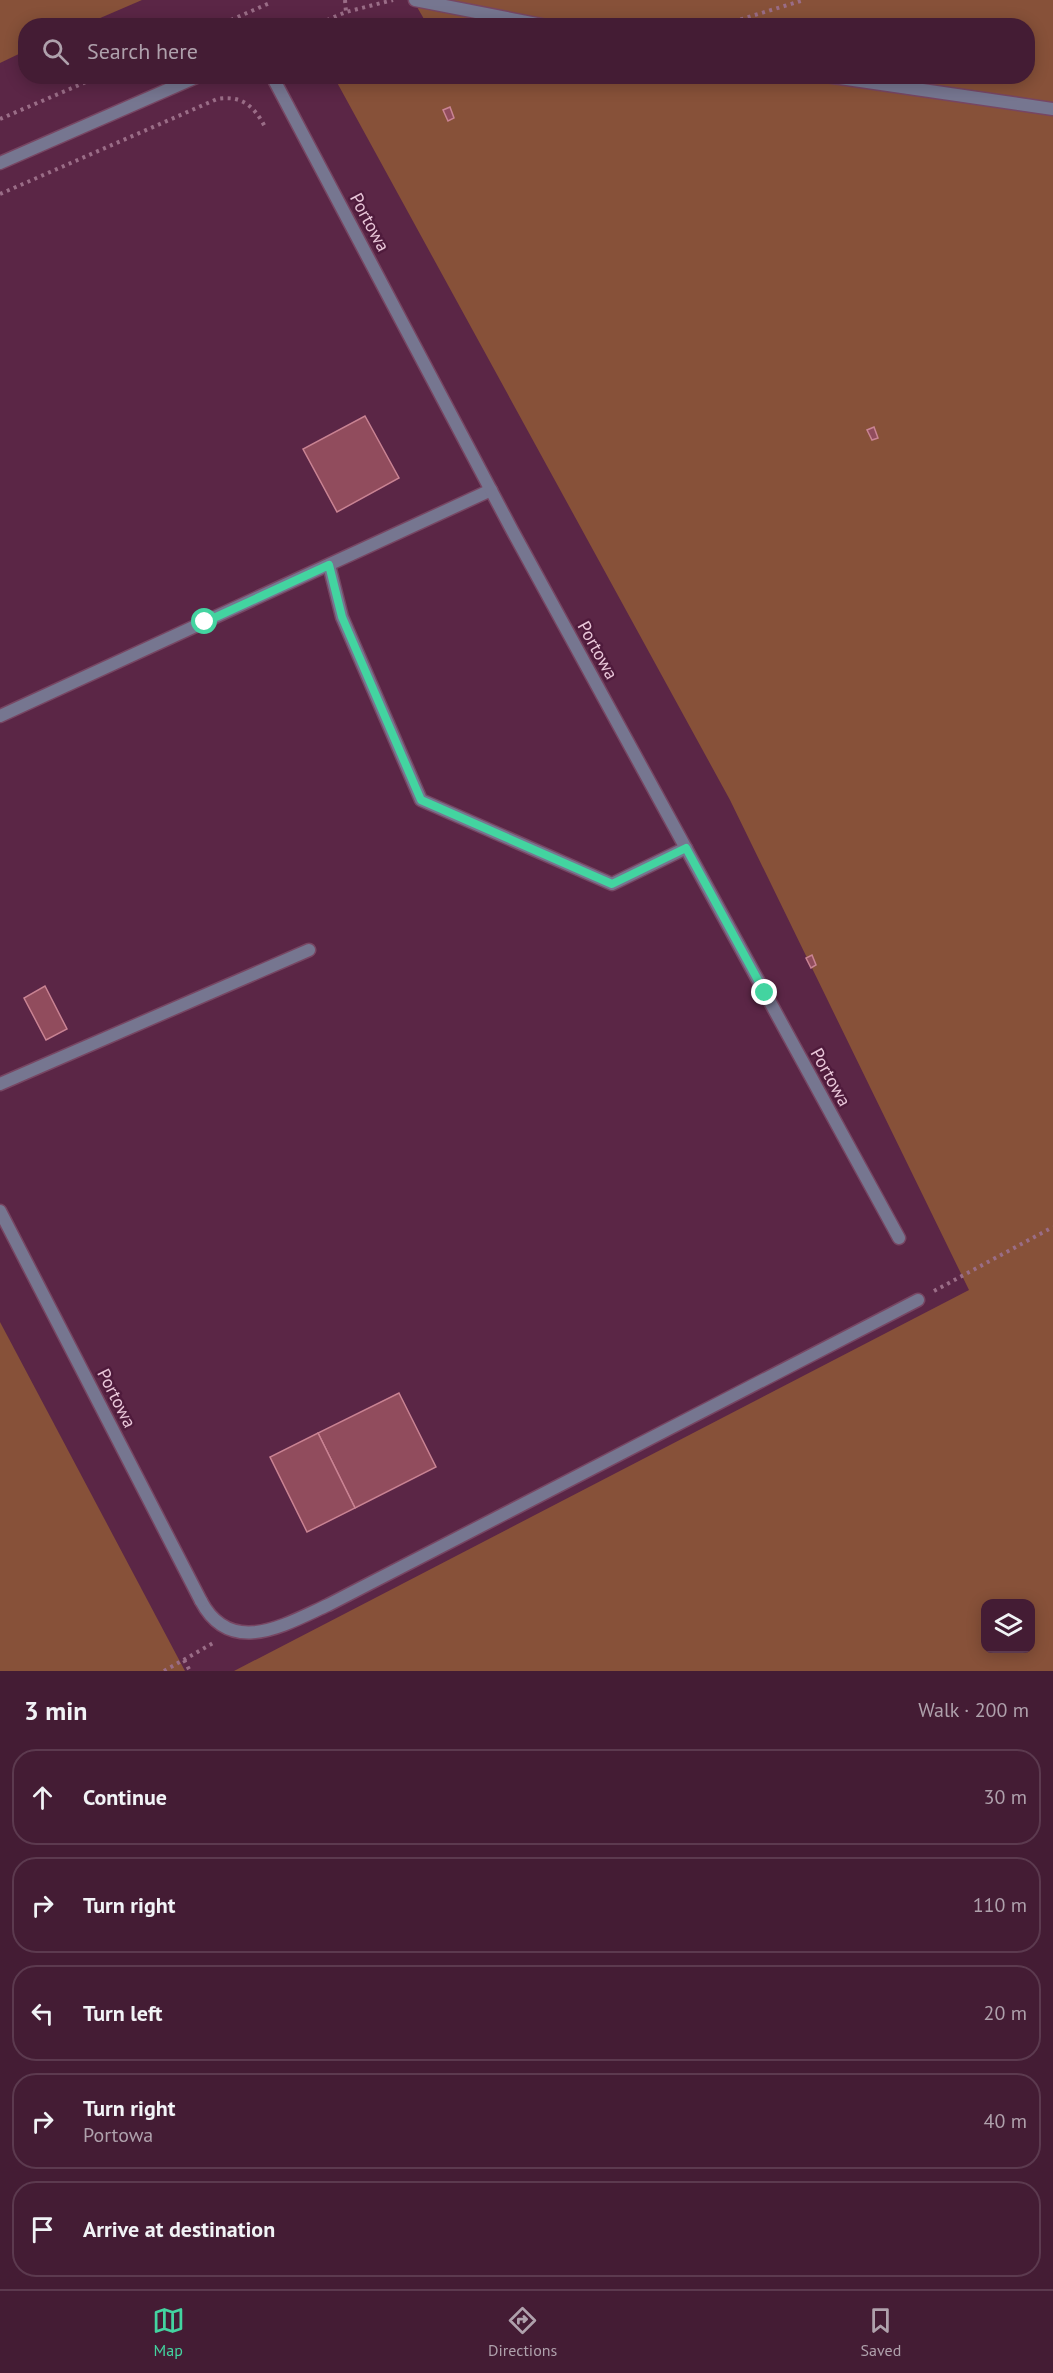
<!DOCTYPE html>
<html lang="en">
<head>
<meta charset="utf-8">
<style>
	:root { --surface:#441c34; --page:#4e2940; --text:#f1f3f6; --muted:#afa1ac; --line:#5c3a4f; --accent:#43d4a0 }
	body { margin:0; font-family:"PT Sans",sans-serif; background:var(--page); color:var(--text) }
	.controls { position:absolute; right:18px; bottom:18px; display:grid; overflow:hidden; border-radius:12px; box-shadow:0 3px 15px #0003 }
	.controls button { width:54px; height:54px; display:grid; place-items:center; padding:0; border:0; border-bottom:2px solid var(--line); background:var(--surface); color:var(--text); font:30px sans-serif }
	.stop { position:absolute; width:18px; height:18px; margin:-14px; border:4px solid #43d4a0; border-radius:50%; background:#fff }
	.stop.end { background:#43d4a0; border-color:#fff; box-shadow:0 2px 6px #0008 }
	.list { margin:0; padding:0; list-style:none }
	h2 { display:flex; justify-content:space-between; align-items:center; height:78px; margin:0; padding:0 24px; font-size:26px }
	h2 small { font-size:20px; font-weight:400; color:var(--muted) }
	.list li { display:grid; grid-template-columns:39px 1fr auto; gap:18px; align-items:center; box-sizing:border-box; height:96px; margin:0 12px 12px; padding:0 12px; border:2px solid var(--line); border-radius:24px }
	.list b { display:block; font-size:22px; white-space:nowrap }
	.list p { margin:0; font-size:20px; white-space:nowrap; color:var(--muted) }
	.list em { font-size:20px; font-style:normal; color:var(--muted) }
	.icon { flex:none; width:33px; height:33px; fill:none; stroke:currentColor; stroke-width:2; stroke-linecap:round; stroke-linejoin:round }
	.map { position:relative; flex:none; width:1053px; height:1671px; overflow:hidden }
	.search { position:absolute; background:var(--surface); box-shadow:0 3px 15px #0003; left:18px; right:18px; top:18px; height:66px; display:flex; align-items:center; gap:15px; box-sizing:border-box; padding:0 21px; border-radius:24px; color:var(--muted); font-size:22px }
	.sheet { height:618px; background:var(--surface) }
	nav { display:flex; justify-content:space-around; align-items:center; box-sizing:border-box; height:84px; border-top:2px solid var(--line); background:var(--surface); font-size:16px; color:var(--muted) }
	nav a { display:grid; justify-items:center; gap:3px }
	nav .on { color:var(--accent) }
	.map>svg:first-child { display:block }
	.green { fill:#875139; fill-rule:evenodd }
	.building { fill:#914c5d; stroke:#c98393; stroke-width:1.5 }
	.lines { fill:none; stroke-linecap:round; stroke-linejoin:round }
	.lane-casing { stroke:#774663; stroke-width:15 }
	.street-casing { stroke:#774663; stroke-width:15 }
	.path { stroke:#9a6d87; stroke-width:4; stroke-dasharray:3 4.5; stroke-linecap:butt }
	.lane { stroke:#767690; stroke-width:12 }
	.street { stroke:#767690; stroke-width:12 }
	.route { stroke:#43d4a0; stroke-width:8 }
	.labels { text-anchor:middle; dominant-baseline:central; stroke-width:5; stroke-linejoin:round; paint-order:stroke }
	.street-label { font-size:18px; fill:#e9c7d9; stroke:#4f1b3c }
</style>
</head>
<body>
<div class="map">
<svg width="1053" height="1671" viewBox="0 0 1053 1671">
	<rect width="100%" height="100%" fill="#5b2646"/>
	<!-- green -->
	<g class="green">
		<path d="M 0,0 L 142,0 L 84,25 L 26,26 L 25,51 L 0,63 Z"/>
		<path d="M 413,0 L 1053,0 L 1053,1671 L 234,1671 L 969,1290 L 730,800 L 334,77 L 1028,76 L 1028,26 L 428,26 ZM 986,1604 L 1030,1604 L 1030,1648 L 986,1648 Z"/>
		<path d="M 0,1322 L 185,1671 L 0,1671 Z"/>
	</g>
	<!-- building -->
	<g class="building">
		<path d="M 450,107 L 454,118 L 448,121 L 443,110 Z"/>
		<path d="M 365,416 L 399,478 L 337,512 L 303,449 Z"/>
		<path d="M 874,427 L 878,438 L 872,440 L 867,430 Z"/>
		<path d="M 812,955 L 816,965 L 811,968 L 806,958 Z"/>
		<path d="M 45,986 L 67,1029 L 46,1040 L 24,998 Z"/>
		<path d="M 399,1393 L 436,1467 L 355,1508 L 318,1433 Z"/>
		<path d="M 318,1433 L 355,1508 L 307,1532 L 270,1457 Z"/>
	</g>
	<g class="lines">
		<defs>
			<g id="lane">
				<path d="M 329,565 L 342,617 L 421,800 L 612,884 L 686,848"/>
				<path d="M 0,716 L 491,490"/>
				<path d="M 0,1084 L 309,950"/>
				<path d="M 201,1601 C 231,1658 286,1624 328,1605 L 918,1300"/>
			</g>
			<g id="street">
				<path d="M 415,0 L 547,26"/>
				<path d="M 272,76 L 512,530 L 899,1238"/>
				<path d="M 826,76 L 1053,109"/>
				<path d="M 0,163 L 199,76"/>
				<path d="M 0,1211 L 201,1601"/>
			</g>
		</defs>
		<!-- lane casing -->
		<use href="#lane" class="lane-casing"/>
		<!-- street casing -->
		<use href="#street" class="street-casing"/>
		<!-- path -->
		<g class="path">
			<path d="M 345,0 L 346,12"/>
			<path d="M 217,26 L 272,2"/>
			<path d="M 313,26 L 346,12 L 393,0"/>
			<path d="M 719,26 L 804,0"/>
			<path d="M 0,119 L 100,76"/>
			<path d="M 0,194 L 217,99 C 242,95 254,106 265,127"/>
			<path d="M 934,1291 L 1053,1227"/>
			<path d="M 184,1660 L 190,1671"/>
			<path d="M 164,1671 L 215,1642"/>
		</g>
		<!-- lane -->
		<use href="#lane" class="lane"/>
		<!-- street -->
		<use href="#street" class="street"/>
	</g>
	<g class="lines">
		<!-- route -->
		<path class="route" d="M 205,622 L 329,565 L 342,617 L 421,800 L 612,884 L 686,848 L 765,993"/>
	</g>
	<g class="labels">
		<!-- street labels -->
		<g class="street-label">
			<text transform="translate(370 222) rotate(62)">Portowa</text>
			<text transform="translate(598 650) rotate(61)">Portowa</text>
			<text transform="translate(831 1077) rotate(61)">Portowa</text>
			<text transform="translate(117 1398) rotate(63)">Portowa</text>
		</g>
	</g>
</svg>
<div class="controls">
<button><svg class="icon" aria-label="layers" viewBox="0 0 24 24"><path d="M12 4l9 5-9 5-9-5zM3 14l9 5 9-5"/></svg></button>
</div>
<div class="stop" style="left:205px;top:622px"></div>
<div class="stop end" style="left:765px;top:993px"></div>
<div class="search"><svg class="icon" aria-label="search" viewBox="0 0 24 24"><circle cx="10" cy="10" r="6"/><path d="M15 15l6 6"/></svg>Search here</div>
</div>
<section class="sheet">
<h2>3 min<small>Walk · 200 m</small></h2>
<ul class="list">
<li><svg class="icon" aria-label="ahead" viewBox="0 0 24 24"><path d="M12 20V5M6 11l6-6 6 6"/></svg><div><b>Continue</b></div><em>30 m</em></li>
<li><svg class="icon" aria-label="right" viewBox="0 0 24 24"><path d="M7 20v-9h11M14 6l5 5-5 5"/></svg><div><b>Turn right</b></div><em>110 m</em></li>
<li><svg class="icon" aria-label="left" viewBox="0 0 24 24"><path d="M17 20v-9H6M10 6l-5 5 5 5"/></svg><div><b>Turn left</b></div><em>20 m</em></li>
<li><svg class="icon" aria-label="right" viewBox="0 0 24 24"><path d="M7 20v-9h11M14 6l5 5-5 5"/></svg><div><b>Turn right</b><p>Portowa</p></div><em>40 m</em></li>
<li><svg class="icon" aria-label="arrive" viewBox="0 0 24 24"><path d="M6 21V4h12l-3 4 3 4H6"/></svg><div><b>Arrive at destination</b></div></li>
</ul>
</section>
<nav>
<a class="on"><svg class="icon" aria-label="map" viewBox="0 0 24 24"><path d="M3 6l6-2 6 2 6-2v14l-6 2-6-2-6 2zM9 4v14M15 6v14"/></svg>Map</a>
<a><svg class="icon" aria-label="directions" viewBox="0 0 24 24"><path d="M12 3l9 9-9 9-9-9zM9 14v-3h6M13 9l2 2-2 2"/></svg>Directions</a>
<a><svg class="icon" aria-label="saved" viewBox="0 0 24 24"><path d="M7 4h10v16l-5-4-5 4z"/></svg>Saved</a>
</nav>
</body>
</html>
